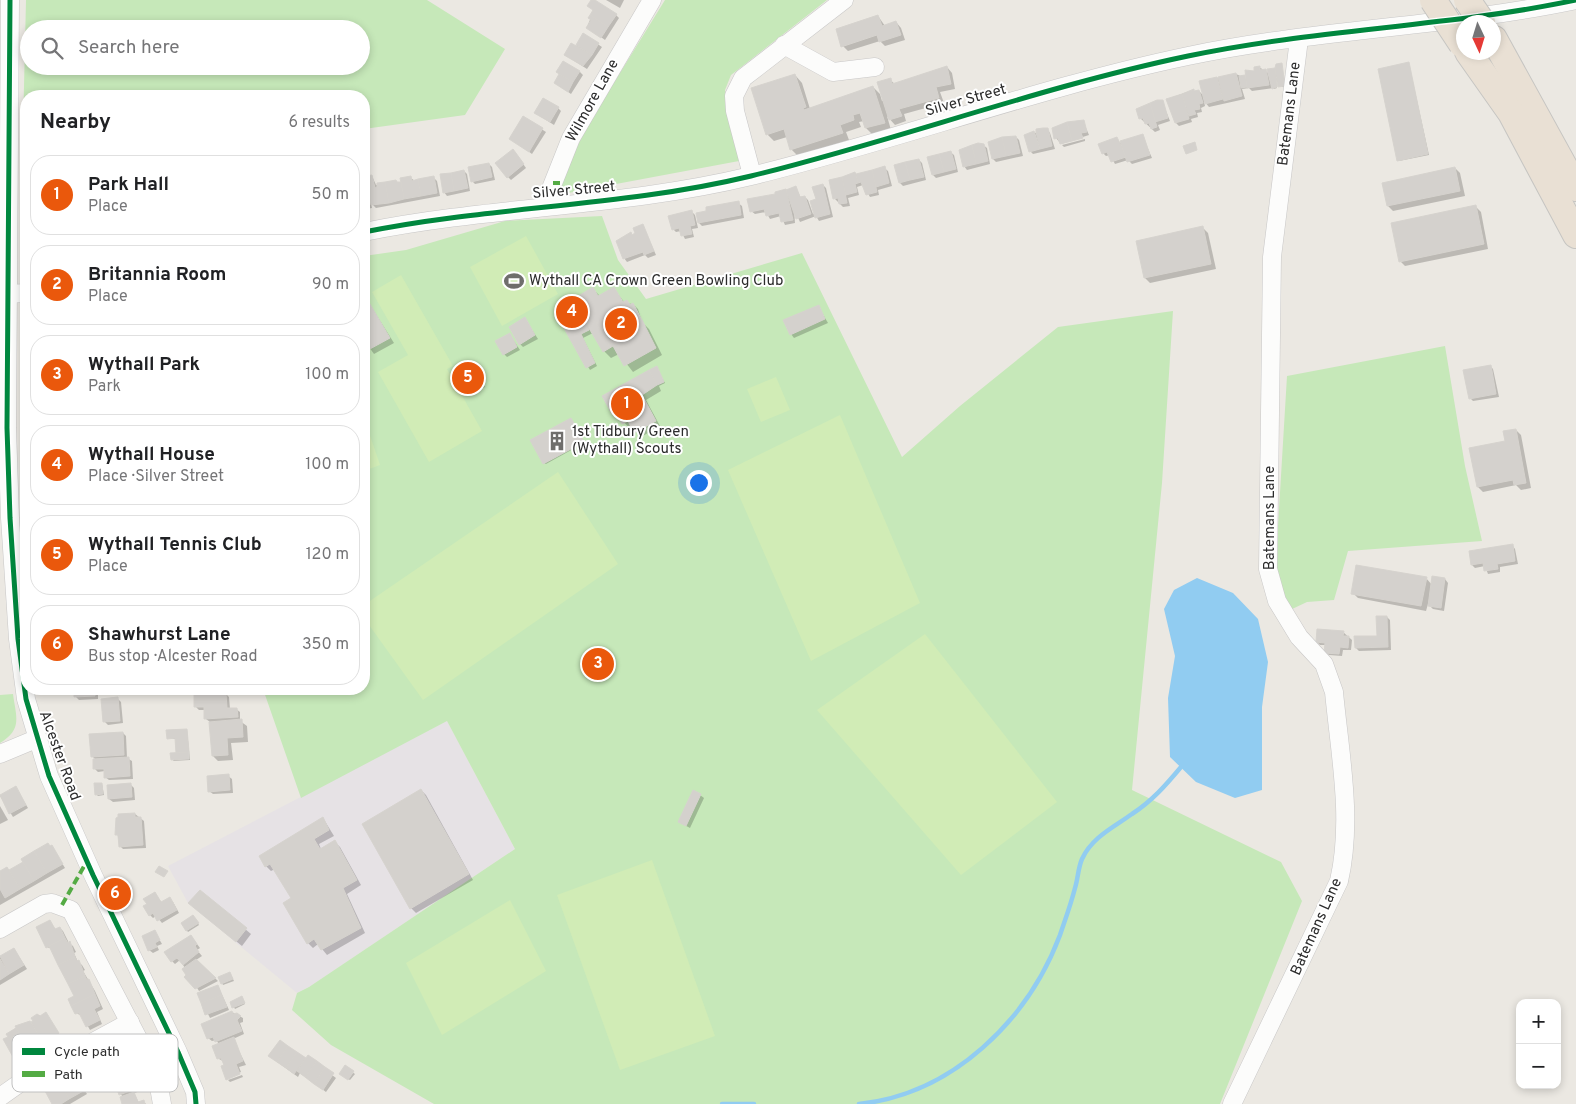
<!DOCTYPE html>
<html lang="en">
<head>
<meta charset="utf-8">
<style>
	:root { --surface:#fff; --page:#f6f6f6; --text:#202124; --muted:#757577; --line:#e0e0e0; --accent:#ea580c }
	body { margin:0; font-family:Overpass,sans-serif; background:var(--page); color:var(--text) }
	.controls { position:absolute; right:15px; bottom:15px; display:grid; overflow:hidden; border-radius:10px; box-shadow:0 2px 8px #0003 }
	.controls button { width:45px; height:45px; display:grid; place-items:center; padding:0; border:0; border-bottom:1px solid var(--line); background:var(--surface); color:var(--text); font:25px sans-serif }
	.compass { position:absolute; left:1456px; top:15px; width:45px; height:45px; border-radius:50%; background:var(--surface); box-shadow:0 2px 8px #0003; rotate:176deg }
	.you { position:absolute; left:698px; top:482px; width:18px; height:18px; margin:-12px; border:4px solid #fff; border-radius:50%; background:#1a73e8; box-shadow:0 0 0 8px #1a73e833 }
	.badge { display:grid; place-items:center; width:32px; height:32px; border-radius:50%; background:var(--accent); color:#fff; font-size:16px; font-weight:700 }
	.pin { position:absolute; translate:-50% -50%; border:2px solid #fff; box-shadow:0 1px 5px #0006 }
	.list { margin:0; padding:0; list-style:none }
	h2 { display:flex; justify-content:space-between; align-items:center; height:65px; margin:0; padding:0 20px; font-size:21px }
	h2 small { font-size:16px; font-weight:400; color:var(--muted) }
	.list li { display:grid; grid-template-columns:32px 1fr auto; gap:15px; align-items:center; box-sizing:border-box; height:80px; margin:0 10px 10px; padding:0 10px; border:1px solid var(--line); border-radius:20px }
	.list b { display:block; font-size:19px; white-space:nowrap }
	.list p { margin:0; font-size:16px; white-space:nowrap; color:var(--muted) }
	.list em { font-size:16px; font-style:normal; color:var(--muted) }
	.icon { flex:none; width:28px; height:28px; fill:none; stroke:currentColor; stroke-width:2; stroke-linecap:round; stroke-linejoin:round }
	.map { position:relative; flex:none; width:1576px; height:1104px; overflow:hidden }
	.search { position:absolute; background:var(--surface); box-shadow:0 2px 8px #0003; left:20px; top:20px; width:350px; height:55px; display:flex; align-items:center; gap:12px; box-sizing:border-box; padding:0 18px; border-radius:28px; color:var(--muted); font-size:19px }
	.panel { position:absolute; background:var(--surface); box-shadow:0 2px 8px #0003; left:20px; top:90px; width:350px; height:605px; border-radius:20px }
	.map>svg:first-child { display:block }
	.industrial { fill:#e6e2e5 }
	.green { fill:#c6e8b9; fill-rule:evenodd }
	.pitch { fill:#d1ecb6 }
	.water { fill:#91ccf1 }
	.shadow { fill:#0003 }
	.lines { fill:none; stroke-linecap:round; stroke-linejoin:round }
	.stream { stroke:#91ccf1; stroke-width:4.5 }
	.building { fill:#d4d1cd; stroke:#d6d3ce }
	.minor-casing { stroke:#c8c7c7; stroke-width:19 }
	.highway-casing { stroke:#c6c5c2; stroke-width:28 }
	.minor { stroke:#fcfcfb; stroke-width:18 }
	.highway { stroke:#e9e0d4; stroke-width:26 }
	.highway-bridge-casing { stroke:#c6c5c2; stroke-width:28; stroke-linecap:butt }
	.highway-bridge { stroke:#e9e0d4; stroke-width:26 }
	.quiet { stroke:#54ab44; stroke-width:4; stroke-dasharray:8 4; stroke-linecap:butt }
	.cycleway-casing { stroke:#fff; stroke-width:8 }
	.cycleway { stroke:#00873e; stroke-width:5 }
	.labels { text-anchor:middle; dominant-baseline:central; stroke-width:4; stroke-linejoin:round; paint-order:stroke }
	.street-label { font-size:15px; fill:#2c2c2c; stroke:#fff }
	.poi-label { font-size:15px; fill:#2c2c2c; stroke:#fff; text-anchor:start }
	.key { fill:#fff; stroke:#c0c0c0; stroke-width:1 }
	.key-label { font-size:14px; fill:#2c2c2c }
</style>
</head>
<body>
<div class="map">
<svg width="1576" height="1104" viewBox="0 0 1576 1104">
	<rect width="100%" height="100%" fill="#ebe8e2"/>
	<!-- industrial -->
	<path class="industrial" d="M 447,721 L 515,849 L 309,987 L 297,993 L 188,903 L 168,866 Z"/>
	<!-- green -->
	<g class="green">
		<path d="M 26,0 L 427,0 L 505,49 L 465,115 L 364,129 L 364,96 L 26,96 L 26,187 L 22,173 ZM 29,29 L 361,29 L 361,66 L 29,66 Z"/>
		<path d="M 665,0 L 827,0 L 731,75 L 725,90 L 739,161 L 568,193 L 560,183 L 586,128 Z"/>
		<path d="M 602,216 L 618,260 L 646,299 L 802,253 L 902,457 L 960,406 L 1058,327 L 1173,311 L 1162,483 L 1132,790 L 1281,862 L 1302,901 L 1220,1104 L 434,1104 L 331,1045 L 292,1010 L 297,993 L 309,987 L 515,849 L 447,721 L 301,798 L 263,689 L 364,689 L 364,256 L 406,250 L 505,221 Z"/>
		<path d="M 1445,346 L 1465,466 L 1482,541 L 1348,551 L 1334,600 L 1307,602 L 1290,610 L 1275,576 L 1287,376 Z"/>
		<path d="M 13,694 C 16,717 23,729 0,743 L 0,695 Z"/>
	</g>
	<!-- pitch -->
	<g class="pitch">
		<path d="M 526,236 L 558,294 L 502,326 L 470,267 Z"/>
		<path d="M 401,275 L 453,366 L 447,369 L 482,431 L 429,462 L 378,372 L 408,355 L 372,292 Z"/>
		<path d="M 776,377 L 790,410 L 761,422 L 747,389 Z"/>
		<path d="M 840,415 L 920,603 L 811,661 L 728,470 Z"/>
		<path d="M 364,418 L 380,465 L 364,471 Z"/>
		<path d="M 558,472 L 618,564 L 423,700 L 364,618 L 364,605 Z"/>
		<path d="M 925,634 L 1057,802 L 961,875 L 817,710 Z"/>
		<path d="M 652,860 L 715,1036 L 620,1070 L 557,895 Z"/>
		<path d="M 510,900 L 546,971 L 442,1035 L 406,963 Z"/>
	</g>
	<!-- water -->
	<path class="water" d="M 1197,578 L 1233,593 L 1258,619 L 1268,662 L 1262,707 L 1262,790 L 1235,798 L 1196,782 L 1170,757 L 1168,698 L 1175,656 L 1164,609 L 1174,590 Z"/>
	<!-- shadow -->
	<g class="shadow">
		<path d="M 606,0 L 624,0 L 620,8 Z"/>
		<path d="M 594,10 L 616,15 L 619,18 L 605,40 L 587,27 Z"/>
		<path d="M 878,16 L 885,26 L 896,22 L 901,28 L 905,40 L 885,46 L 880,41 L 848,51 L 843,46 Z"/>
		<path d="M 584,35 L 602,47 L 587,69 L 565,55 L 576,47 Z"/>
		<path d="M 1281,64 L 1285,87 L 1281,87 L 1276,80 L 1277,88 L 1274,89 L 1273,88 L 1252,91 L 1249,88 L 1242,89 L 1245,99 L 1209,107 L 1204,101 L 1205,106 L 1201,108 L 1202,112 L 1197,113 L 1198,117 L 1191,119 L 1192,122 L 1179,126 L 1176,123 L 1168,99 L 1187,92 L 1199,91 L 1205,97 L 1200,82 L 1236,74 L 1247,79 L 1259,67 L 1270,74 L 1269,70 L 1277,68 Z"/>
		<path d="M 1409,64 L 1429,155 L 1399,161 L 1398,160 Z"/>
		<path d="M 947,67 L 952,73 L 955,89 L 940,92 L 944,103 L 904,114 L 906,121 L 895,125 L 887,116 L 891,130 L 873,135 L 866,128 L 864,121 L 859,122 L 861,127 L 846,132 L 849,140 L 798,156 L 791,149 L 787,137 L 774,141 L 767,134 L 795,75 L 802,83 L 810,109 L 873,87 L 880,94 L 882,101 L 884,100 L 890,80 L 895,84 Z"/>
		<path d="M 558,72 L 580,72 L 583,75 L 571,94 L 555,83 L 560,75 Z"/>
		<path d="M 1162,101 L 1170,121 L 1158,125 L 1160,130 L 1155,132 L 1140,118 Z"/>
		<path d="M 558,108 L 561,111 L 554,125 L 535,113 Z"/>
		<path d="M 524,118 L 546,132 L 532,154 L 511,139 Z"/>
		<path d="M 1083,121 L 1089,135 L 1061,144 L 1056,138 Z"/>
		<path d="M 1047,129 L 1050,133 L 1055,149 L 1033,154 L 1030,151 L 1026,136 Z"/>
		<path d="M 1142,135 L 1152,158 L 1132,164 L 1128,160 L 1115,164 L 1110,155 L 1106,156 L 1103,153 L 1116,139 L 1120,143 Z"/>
		<path d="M 1016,137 L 1019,140 L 1023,156 L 996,162 L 993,159 L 989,143 Z"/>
		<path d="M 1085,139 L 1085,141 L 1064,147 L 1062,145 Z"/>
		<path d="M 983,145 L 987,148 L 990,164 L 967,170 L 964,166 Z"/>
		<path d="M 950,152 L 954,155 L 958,172 L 936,178 L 933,175 Z"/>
		<path d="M 516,154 L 526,168 L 511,180 L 508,177 Z"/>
		<path d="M 919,160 L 922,163 L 926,180 L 903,186 L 900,183 Z"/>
		<path d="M 489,164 L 492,167 L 495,180 L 475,184 L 472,181 Z"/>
		<path d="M 884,168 L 888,171 L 892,186 L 878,190 L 879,195 L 870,197 L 863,185 L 857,187 L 859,195 L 848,198 L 850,206 L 843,207 L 835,199 L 831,181 L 855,173 L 857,175 Z"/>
		<path d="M 1455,168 L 1460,173 L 1465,196 L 1393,211 L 1388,206 Z"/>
		<path d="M 464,171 L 467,174 L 470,191 L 447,196 L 444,192 Z"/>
		<path d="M 372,176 L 376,185 L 396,181 L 398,183 L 411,178 L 415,181 L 434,178 L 437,181 L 440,196 L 376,208 L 371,203 L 372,208 L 366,209 L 364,207 L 364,178 L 369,183 Z"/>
		<path d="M 823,185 L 826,188 L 833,217 L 819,221 L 816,216 L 800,222 L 794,209 L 795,223 L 785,225 L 781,216 L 770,219 L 766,212 L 755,214 L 751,211 L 777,195 L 796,188 L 801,198 L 805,197 L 808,200 L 813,214 L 815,214 Z"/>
		<path d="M 738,203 L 742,206 L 744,218 L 702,226 L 699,223 Z"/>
		<path d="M 1476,207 L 1481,212 L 1488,249 L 1405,266 L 1400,261 Z"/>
		<path d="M 691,211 L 695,215 L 698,228 L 692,229 L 694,237 L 685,239 L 681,231 L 676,232 L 673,229 Z"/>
		<path d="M 643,226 L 656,255 L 648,258 L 645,255 L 627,262 L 624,258 L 633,236 Z"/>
		<path d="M 1203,228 L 1208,233 L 1216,269 L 1150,283 L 1145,278 Z"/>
		<path d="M 613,288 L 625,303 L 633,304 L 638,309 L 642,322 L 649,329 L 662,355 L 633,372 L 619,354 L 611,358 L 604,351 L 593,333 L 583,338 L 597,366 L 590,370 L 565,328 L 593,289 L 600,296 Z"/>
		<path d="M 364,295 L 394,343 L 374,354 L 364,340 Z"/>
		<path d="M 818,306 L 828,323 L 794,338 L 791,334 Z"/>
		<path d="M 525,319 L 538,339 L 523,347 L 520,344 Z"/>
		<path d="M 510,335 L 520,350 L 507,357 L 504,354 Z"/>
		<path d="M 472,364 L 485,387 L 469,395 L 465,392 Z"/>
		<path d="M 1490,366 L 1493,369 L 1499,397 L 1473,401 L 1470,398 Z"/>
		<path d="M 657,369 L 665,383 L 659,386 L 661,391 L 646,400 L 660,426 L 641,437 L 632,426 L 629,428 L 620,417 L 613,413 Z"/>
		<path d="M 572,421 L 584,443 L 546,464 L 544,463 Z"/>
		<path d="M 1516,430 L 1521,435 L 1531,488 L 1521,490 L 1516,485 L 1483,492 L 1478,487 Z"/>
		<path d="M 1512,545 L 1515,549 L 1518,564 L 1500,567 L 1500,572 L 1488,574 L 1485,566 L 1475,568 L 1472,565 Z"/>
		<path d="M 1426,578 L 1432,585 L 1433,578 L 1445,579 L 1448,583 L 1444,611 L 1433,609 L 1428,604 L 1426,611 L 1358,598 L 1353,593 Z"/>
		<path d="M 1387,617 L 1390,620 L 1391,650 L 1359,651 L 1356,648 L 1378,637 Z"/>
		<path d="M 1343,632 L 1352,640 L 1351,650 L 1343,650 L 1342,656 L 1329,655 L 1326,652 L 1326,645 L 1320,645 L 1317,642 Z"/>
		<path d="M 75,689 L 98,689 L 98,699 L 79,700 L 76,697 Z"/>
		<path d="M 226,694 L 229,697 L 230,709 L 236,709 L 240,712 L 240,721 L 247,726 L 248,742 L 231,743 L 233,760 L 218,761 L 213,756 L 210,722 L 206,719 L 205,710 L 199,710 L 196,707 Z"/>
		<path d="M 117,698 L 121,702 L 123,723 L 108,725 L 104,721 Z"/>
		<path d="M 187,730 L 190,760 L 173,761 L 177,754 L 176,739 L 168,738 Z"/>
		<path d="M 123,733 L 126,736 L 127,758 L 132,761 L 133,779 L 109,780 L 105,777 L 105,771 L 98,772 L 95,769 L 96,760 L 92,756 Z"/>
		<path d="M 228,776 L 232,779 L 233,793 L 213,794 L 209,791 Z"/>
		<path d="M 102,784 L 104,795 L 98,796 L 96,794 Z"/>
		<path d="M 130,784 L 134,788 L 135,800 L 113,802 L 109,799 Z"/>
		<path d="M 16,788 L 28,808 L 13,817 L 0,796 Z"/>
		<path d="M 421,790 L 426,795 L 473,880 L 416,913 L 411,908 Z"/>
		<path d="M 700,795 L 704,798 L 690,828 L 679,822 Z"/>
		<path d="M 0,806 L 8,820 L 0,824 Z"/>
		<path d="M 135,814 L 144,821 L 146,848 L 123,849 L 120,846 L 116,827 Z"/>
		<path d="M 323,818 L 334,836 L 319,844 L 321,849 L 335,842 L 340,847 L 361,885 L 347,894 L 365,933 L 327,955 L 318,944 L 313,948 L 308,943 L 292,898 L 275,869 L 271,871 L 266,866 Z"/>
		<path d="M 52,847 L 65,868 L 0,905 L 0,873 L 7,868 L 10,871 Z"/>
		<path d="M 200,891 L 251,934 L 242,946 L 195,908 Z"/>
		<path d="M 155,894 L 162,903 L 173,902 L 179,913 L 162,923 L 156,916 L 153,918 L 150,915 Z"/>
		<path d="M 194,918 L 199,925 L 188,932 L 182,924 Z"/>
		<path d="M 50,922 L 56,930 L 60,928 L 63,931 L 69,943 L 73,946 L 76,952 L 74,953 L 78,962 L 82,965 L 85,970 L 83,971 L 95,991 L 103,1009 L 97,1012 L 102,1024 L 90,1030 L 82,1016 L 76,1013 L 76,997 L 52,949 L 47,947 Z"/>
		<path d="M 155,932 L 162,944 L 157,946 L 159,950 L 153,953 L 149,950 Z"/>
		<path d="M 194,940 L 200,948 L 197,950 L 202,956 L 196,960 L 218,981 L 199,991 L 180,960 L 175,964 L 172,961 Z"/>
		<path d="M 14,949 L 27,969 L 0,985 L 0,957 Z"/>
		<path d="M 230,973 L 234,981 L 223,985 L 222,983 Z"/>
		<path d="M 218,986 L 229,1010 L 210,1018 L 198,994 Z"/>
		<path d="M 243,999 L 245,1004 L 235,1009 L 231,1002 Z"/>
		<path d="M 232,1012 L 243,1018 L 243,1022 L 240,1023 L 244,1034 L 233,1039 L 246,1065 L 239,1067 L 241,1072 L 227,1078 L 223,1061 L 219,1059 L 214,1046 L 219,1044 L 216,1040 L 212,1041 L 208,1038 Z"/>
		<path d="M 46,1014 L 61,1037 L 56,1039 L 55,1038 L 18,1060 L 5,1040 L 10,1037 L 8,1034 L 17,1027 L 35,1022 L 34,1017 L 39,1015 L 41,1017 Z"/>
		<path d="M 280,1042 L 306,1060 L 308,1057 L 336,1078 L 326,1092 L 300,1073 L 298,1077 L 273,1059 Z"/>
		<path d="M 112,1048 L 120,1062 L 125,1060 L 128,1063 L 132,1071 L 127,1073 L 132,1081 L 135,1080 L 138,1083 L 141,1091 L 134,1093 L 139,1103 L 143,1101 L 146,1104 L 123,1104 L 123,1097 L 119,1092 L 111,1088 L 118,1077 L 106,1082 L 103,1079 L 107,1069 L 97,1063 Z"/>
		<path d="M 345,1067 L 355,1074 L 350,1080 L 342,1075 Z"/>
		<path d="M 75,1075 L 87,1094 L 70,1104 L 53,1104 Z"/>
		<path d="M 242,1075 L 243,1077 L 230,1082 L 228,1080 Z"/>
	</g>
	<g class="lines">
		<!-- stream -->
		<g class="stream">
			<path d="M 722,1104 L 754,1104"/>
			<path d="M 859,1104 C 953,1094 1028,1020 1060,935 C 1065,920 1071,904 1075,888 C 1078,879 1078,868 1082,859 C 1092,837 1114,827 1132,814 C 1152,801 1166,785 1181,767"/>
		</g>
	</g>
	<!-- building -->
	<g class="building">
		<path d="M 591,0 L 595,0 L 617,14 L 608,27 L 590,15 L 593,10 L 587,6 Z"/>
		<path d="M 590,15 L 608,27 L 601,38 L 586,28 L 591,20 L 588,18 Z"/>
		<path d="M 878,15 L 882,26 L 896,21 L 901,35 L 879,42 L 877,35 L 841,47 L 836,29 Z"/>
		<path d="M 583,33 L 599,43 L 592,55 L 576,45 Z"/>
		<path d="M 571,43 L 592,55 L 583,66 L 564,55 Z"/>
		<path d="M 563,61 L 580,71 L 573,82 L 556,72 Z"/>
		<path d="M 1409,62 L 1428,154 L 1397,161 L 1378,69 Z"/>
		<path d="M 1282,63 L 1285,86 L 1278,87 L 1275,68 L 1276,64 Z"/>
		<path d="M 947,66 L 951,84 L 936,87 L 939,98 L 899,109 L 902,116 L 889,120 L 877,82 L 891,78 L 892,84 Z"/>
		<path d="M 1260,66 L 1260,70 L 1266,69 L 1269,85 L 1247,88 L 1245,70 L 1254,71 L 1254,67 Z"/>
		<path d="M 1275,68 L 1277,87 L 1272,89 L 1267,69 Z"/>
		<path d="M 1236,73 L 1242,96 L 1224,101 L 1218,77 Z"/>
		<path d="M 559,74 L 573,82 L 568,92 L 554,83 Z"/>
		<path d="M 795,74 L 806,107 L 803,108 L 804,110 L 873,86 L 885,123 L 865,128 L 860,113 L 853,115 L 854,120 L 840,125 L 843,133 L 790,150 L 784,129 L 766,135 L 751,88 Z"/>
		<path d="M 1245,75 L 1247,87 L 1241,88 L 1239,76 Z"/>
		<path d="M 1217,77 L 1223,99 L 1205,104 L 1199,81 Z"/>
		<path d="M 1194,89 L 1194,91 L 1199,90 L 1203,103 L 1199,104 L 1200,109 L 1194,110 L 1196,114 L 1189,116 L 1182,94 Z"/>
		<path d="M 1182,94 L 1189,119 L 1175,123 L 1166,99 Z"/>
		<path d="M 543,98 L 559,107 L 550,122 L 534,113 Z"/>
		<path d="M 1157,100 L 1163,100 L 1168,118 L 1155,122 L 1150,103 Z"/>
		<path d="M 1150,103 L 1157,127 L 1151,129 L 1149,123 L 1145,124 L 1143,118 L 1139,119 L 1136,109 Z"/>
		<path d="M 523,116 L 543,128 L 529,152 L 509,139 Z"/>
		<path d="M 1084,120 L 1087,132 L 1081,133 L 1083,138 L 1072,141 L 1067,122 Z"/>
		<path d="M 1067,122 L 1072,141 L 1060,144 L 1058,138 L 1054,139 L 1052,128 Z"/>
		<path d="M 1043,128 L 1048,128 L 1052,146 L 1040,149 L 1036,132 L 1036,129 Z"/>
		<path d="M 1034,131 L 1040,149 L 1029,152 L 1024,135 Z"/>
		<path d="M 1143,134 L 1150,155 L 1127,162 L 1120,141 Z"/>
		<path d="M 1016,136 L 1020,153 L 1006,156 L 1002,137 Z"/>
		<path d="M 1002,137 L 1006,156 L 992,159 L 988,142 Z"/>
		<path d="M 1117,137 L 1126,157 L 1111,162 L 1107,152 L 1102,154 L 1098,144 Z"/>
		<path d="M 1195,142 L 1197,150 L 1186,154 L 1183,146 Z"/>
		<path d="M 978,143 L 984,144 L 988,161 L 976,164 L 972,145 Z"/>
		<path d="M 972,145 L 976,164 L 963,167 L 959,150 Z"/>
		<path d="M 513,149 L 524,164 L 507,178 L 495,163 Z"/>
		<path d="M 951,151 L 956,169 L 944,172 L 939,154 Z"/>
		<path d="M 939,154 L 944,172 L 932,175 L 927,157 Z"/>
		<path d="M 919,159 L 924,177 L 910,180 L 905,162 Z"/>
		<path d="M 905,162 L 910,180 L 899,183 L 894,165 Z"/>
		<path d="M 489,163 L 492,177 L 471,182 L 468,167 Z"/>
		<path d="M 885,166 L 889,183 L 876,187 L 872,170 Z"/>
		<path d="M 1455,167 L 1460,191 L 1387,206 L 1382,183 Z"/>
		<path d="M 464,170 L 468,188 L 454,191 L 451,173 Z"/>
		<path d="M 872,170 L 877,192 L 866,195 L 861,182 L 858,183 L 856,174 Z"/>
		<path d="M 855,172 L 858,183 L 855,184 L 857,192 L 846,195 L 842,177 Z"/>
		<path d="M 451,173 L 454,191 L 443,193 L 440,174 Z"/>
		<path d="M 372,175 L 375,188 L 377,187 L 377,183 L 385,182 L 389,203 L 371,205 L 366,176 Z"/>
		<path d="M 411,176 L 412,181 L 418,179 L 421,196 L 404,199 L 400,178 Z"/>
		<path d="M 434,176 L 437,193 L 421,196 L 418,179 Z"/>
		<path d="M 842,177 L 847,203 L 839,204 L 838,198 L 833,199 L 829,180 Z"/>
		<path d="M 365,178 L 369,205 L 364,206 L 364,179 Z"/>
		<path d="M 396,180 L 397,182 L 401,182 L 404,199 L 389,203 L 385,182 Z"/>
		<path d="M 823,184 L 830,214 L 815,218 L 810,201 L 816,199 L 812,187 Z"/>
		<path d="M 796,186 L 800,197 L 805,196 L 811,214 L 796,219 L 786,190 Z"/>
		<path d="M 786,189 L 793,220 L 781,222 L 779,213 L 766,216 L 764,209 L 750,212 L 747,199 L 775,194 L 775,192 Z"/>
		<path d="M 739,201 L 741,215 L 698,223 L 696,213 L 706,211 L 706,207 Z"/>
		<path d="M 1476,205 L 1484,244 L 1399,262 L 1391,223 Z"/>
		<path d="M 692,210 L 695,225 L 690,226 L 692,234 L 681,236 L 679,228 L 672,230 L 668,216 Z"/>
		<path d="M 643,224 L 654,251 L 644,255 L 643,252 L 623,259 L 616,241 L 631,232 L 632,235 L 635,233 L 633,228 Z"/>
		<path d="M 1203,226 L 1211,264 L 1144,278 L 1136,241 Z"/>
		<path d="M 593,287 L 598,296 L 614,287 L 623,302 L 627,300 L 640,321 L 642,320 L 656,348 L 624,366 L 613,346 L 603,352 L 583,318 L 591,313 L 580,295 Z"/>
		<path d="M 364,294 L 390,338 L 368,350 L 364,342 Z"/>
		<path d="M 580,295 L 591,313 L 564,329 L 554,310 Z"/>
		<path d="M 633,303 L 645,326 L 609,345 L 596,323 Z"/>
		<path d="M 819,305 L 825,319 L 790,335 L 783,320 Z"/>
		<path d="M 525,317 L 535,335 L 519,345 L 509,327 Z"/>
		<path d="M 583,318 L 589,330 L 581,334 L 595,363 L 586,368 L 565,330 Z"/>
		<path d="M 510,333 L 517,347 L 503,355 L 495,341 Z"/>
		<path d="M 472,363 L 483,383 L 464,393 L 454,372 Z"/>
		<path d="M 1491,365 L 1496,394 L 1469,399 L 1463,370 Z"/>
		<path d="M 657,366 L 664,382 L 657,385 L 649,370 Z"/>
		<path d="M 649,370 L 657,385 L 642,395 L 656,421 L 634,433 L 628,421 L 622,424 L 616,412 L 612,414 L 602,396 Z"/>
		<path d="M 571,418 L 584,442 L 543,464 L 530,440 Z"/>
		<path d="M 1516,429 L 1526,483 L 1514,485 L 1513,480 L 1477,487 L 1469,448 L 1505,441 L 1503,431 Z"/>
		<path d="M 1513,544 L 1515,561 L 1497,564 L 1498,569 L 1484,571 L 1483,563 L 1471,565 L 1469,551 Z"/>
		<path d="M 1356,565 L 1427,577 L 1421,606 L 1351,594 Z"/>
		<path d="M 1432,576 L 1445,578 L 1441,608 L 1428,606 Z"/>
		<path d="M 1376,616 L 1387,616 L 1388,647 L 1355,648 L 1354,636 L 1377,636 Z"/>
		<path d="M 1317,629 L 1344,631 L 1343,636 L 1349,636 L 1348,648 L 1340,647 L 1339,654 L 1324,653 L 1325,643 L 1316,642 Z"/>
		<path d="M 74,689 L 95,689 L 95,696 L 74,697 Z"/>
		<path d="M 226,693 L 227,708 L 237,708 L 238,717 L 204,719 L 204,707 L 194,707 L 194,695 Z"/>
		<path d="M 118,697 L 120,721 L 103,722 L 101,699 Z"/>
		<path d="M 242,719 L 243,737 L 227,738 L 228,755 L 212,756 L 209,722 Z"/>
		<path d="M 187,729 L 189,752 L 176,753 L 175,738 L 167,739 L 166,730 Z"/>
		<path d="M 123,732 L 124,755 L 91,757 L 89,734 Z"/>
		<path d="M 189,752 L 189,759 L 171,760 L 170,753 Z"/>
		<path d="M 129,757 L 130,776 L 104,778 L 104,769 L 93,769 L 93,759 Z"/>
		<path d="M 229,774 L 230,790 L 208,792 L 207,776 Z"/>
		<path d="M 94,783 L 102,783 L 103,794 L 95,795 Z"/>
		<path d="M 131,783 L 132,797 L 108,799 L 107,785 Z"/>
		<path d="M 16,786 L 26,805 L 9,814 L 0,795 Z"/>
		<path d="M 421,789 L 469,874 L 410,909 L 362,824 Z"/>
		<path d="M 693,790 L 701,794 L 686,826 L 678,822 Z"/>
		<path d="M 135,813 L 135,817 L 141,817 L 143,845 L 119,847 L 118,835 L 115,835 L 116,818 L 118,817 L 118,814 Z"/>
		<path d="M 323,817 L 329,830 L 314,839 L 320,849 L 335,840 L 357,880 L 343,888 L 361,928 L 321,950 L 314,939 L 307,944 L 283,903 L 291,898 L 270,864 L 265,867 L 259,856 Z"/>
		<path d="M 48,843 L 50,846 L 52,845 L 63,864 L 47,873 L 34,851 Z"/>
		<path d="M 34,851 L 47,873 L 34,881 L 21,859 Z"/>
		<path d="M 23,862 L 34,881 L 20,889 L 9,870 Z"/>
		<path d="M 159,866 L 168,871 L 164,877 L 155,872 Z"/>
		<path d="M 7,867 L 20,889 L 5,898 L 0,889 L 0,871 Z"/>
		<path d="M 200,890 L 247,928 L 236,942 L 188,903 Z"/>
		<path d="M 155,892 L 161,902 L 170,897 L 177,910 L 157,921 L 153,913 L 149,916 L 143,906 L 147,904 L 143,899 Z"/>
		<path d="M 193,915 L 199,923 L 186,931 L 181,923 Z"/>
		<path d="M 50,920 L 55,929 L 60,927 L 65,938 L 46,948 L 36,927 Z"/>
		<path d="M 155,930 L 160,940 L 155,943 L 157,947 L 148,951 L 142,936 Z"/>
		<path d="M 191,935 L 197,944 L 195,946 L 199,952 L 183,965 L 177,958 L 171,962 L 164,952 Z"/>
		<path d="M 65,938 L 68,943 L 70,941 L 75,957 L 58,965 L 49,946 Z"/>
		<path d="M 14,948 L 24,965 L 9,974 L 0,956 Z"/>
		<path d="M 75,957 L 77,961 L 79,960 L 85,976 L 68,984 L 58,965 Z"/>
		<path d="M 0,959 L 9,974 L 0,980 Z"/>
		<path d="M 196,959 L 216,978 L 195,989 L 184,977 L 186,975 L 182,969 Z"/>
		<path d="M 230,972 L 233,979 L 221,984 L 218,977 Z"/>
		<path d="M 85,976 L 87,980 L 89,979 L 95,994 L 71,1006 L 68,999 L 74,996 L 68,984 Z"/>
		<path d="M 218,985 L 222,995 L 201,1003 L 197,993 Z"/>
		<path d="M 95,994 L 100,1006 L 94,1009 L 100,1020 L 86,1027 L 79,1013 L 75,1014 L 71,1006 Z"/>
		<path d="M 222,995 L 227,1007 L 205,1015 L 201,1003 Z"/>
		<path d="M 242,996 L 245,1003 L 232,1008 L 230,1002 Z"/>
		<path d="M 232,1011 L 233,1014 L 237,1013 L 241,1016 L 237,1020 L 242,1031 L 215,1042 L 213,1037 L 207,1039 L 201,1024 Z"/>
		<path d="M 46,1012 L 59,1033 L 42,1041 L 31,1022 L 33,1021 L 31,1018 L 37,1014 L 40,1016 Z"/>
		<path d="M 30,1021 L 42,1041 L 28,1049 L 15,1026 Z"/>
		<path d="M 16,1028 L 28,1049 L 13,1057 L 3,1039 L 8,1037 L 6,1034 Z"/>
		<path d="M 234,1037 L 243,1061 L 236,1064 L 240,1074 L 226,1080 L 221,1066 L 224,1065 L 221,1058 L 217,1059 L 212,1046 Z"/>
		<path d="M 280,1040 L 288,1046 L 277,1062 L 268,1056 Z"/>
		<path d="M 288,1046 L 297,1052 L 286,1068 L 277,1062 Z"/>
		<path d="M 297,1052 L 306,1058 L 294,1074 L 286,1068 Z"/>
		<path d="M 308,1055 L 317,1061 L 305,1077 L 297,1071 Z"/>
		<path d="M 317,1061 L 325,1067 L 314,1084 L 305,1077 Z"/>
		<path d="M 345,1065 L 354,1071 L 348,1080 L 339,1074 Z"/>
		<path d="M 325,1067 L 334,1073 L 323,1090 L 314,1084 Z"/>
		<path d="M 127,1072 L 130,1080 L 135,1078 L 138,1088 L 119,1095 L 117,1089 L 110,1089 L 109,1084 L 114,1080 L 113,1077 Z"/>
		<path d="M 76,1074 L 85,1090 L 69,1099 L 60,1083 Z"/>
		<path d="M 60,1083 L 69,1099 L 61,1104 L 52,1104 L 45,1091 Z"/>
		<path d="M 134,1092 L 138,1102 L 144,1100 L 145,1104 L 122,1104 L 120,1097 Z"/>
	</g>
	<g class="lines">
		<defs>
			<g id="minor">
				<path d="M 10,0 L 7,428 L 10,518 L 18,639 L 26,699 L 49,776 L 93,875 L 178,1052 L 195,1092 L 196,1104"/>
				<path d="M 784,45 L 833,72 L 875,67"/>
				<path d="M 752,175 L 735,111 L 734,96 L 743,78 L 844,0"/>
				<path d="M 544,206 L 571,138 L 652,0"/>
				<path d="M 364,232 C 492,206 623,207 751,176 C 898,140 1040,87 1188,56 C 1316,29 1448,27 1576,0"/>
				<path d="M 7,294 L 26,293"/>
				<path d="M 0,754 L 36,739"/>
				<path d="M 0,929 L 44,904 L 52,903 L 71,910 L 143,1048 L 159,1087 L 162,1104"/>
				<path d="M 0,1097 L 27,1078 L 130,1022"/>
				<path d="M 1232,1104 L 1339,881 C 1353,820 1340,755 1334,692 L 1324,664 L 1299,637 L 1277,601 L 1268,569 L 1272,257 L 1299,39"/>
			</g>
			<g id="highway">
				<path d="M 1494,39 L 1576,188"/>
				<path d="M 1468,52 L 1511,113 L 1576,235"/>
			</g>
		</defs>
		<!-- minor casing -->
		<use href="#minor" class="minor-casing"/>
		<!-- highway casing -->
		<use href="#highway" class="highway-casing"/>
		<!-- minor -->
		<use href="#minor" class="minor"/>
		<!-- highway -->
		<use href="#highway" class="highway"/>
		<defs>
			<g id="highway-bridge">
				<path d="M 1433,0 L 1462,44"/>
				<path d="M 1467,0 L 1482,22"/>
			</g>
		</defs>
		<!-- highway-bridge casing -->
		<use href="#highway-bridge" class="highway-bridge-casing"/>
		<!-- highway-bridge -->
		<use href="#highway-bridge" class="highway-bridge"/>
		<!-- quiet -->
		<g class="quiet">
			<path d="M 553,183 L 560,183"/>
			<path d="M 62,905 L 87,861"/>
		</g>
		<defs>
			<g id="cycleway">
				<path d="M 10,0 L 7,428 L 10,518 L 18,639 L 26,699 L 49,776 L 93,875 L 178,1052 L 195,1092 L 196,1104"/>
				<path d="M 364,232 C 492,206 623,207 751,176 C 898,140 1040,87 1188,56 C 1316,29 1448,27 1576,0"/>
			</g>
		</defs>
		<!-- cycleway casing -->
		<use href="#cycleway" class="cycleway-casing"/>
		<!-- cycleway -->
		<use href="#cycleway" class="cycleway"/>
	</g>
	<!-- icons -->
	<defs>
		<symbol id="stadium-bare" viewBox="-9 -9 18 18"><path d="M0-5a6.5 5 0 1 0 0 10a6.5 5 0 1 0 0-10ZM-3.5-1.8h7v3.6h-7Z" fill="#6f6e6c" stroke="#fff" stroke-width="2.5" paint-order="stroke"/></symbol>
		<symbol id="building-bare" viewBox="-9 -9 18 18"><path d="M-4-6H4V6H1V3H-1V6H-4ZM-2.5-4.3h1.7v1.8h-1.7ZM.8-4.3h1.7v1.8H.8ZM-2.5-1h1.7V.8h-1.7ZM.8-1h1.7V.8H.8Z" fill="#6f6e6c" stroke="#fff" stroke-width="2.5" paint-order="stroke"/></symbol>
	</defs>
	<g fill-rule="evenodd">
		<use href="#stadium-bare" x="500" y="267" width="28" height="28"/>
		<use href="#building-bare" x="543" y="427" width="28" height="28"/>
	</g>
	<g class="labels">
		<!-- street labels -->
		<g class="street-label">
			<text transform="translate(593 101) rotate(-61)">Wilmore Lane</text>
			<text transform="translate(966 101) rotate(-16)">Silver Street</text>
			<text transform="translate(1290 114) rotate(-83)">Batemans Lane</text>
			<text transform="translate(574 191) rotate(-5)">Silver Street</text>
			<text transform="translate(1270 518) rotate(-90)">Batemans Lane</text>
			<text transform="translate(59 756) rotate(70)">Alcester Road</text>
			<text transform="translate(1317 927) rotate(-66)">Batemans Lane</text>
		</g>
		<!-- poi labels -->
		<g class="poi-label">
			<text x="529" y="281">Wythall CA Crown Green Bowling Club</text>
			<text x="572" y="432">1st Tidbury Green<tspan x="572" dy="17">(Wythall) Scouts</tspan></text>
		</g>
	</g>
	<!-- legend -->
	<rect x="12" y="1034" width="166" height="58" rx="8" class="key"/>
	<rect x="22" y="1048" width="23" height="7" fill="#00873e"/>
	<rect x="22" y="1071" width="23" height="6" fill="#54ab44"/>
	<g class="key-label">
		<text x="54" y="1056">Cycle path</text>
		<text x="54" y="1079">Path</text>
	</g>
</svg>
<div class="controls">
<button>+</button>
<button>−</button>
</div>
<svg class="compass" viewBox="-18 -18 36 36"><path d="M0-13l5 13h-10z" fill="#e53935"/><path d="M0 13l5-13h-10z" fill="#757577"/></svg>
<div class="you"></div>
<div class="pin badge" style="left:627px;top:404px">1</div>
<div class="pin badge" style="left:621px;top:324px">2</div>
<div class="pin badge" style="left:598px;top:664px">3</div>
<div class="pin badge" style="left:572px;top:312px">4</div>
<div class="pin badge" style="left:468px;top:378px">5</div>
<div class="pin badge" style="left:115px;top:894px">6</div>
<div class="search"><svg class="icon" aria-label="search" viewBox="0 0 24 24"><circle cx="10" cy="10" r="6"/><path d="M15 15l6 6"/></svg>Search here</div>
<section class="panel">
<h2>Nearby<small>6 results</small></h2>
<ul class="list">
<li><span class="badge">1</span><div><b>Park Hall</b><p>Place</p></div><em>50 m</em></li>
<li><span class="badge">2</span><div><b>Britannia Room</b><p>Place</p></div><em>90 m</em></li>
<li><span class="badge">3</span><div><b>Wythall Park</b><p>Park</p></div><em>100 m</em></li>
<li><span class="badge">4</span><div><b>Wythall House</b><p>Place · Silver Street</p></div><em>100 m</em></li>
<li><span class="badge">5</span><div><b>Wythall Tennis Club</b><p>Place</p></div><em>120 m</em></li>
<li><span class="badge">6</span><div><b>Shawhurst Lane</b><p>Bus stop · Alcester Road</p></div><em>350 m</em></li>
</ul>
</section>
</div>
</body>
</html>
